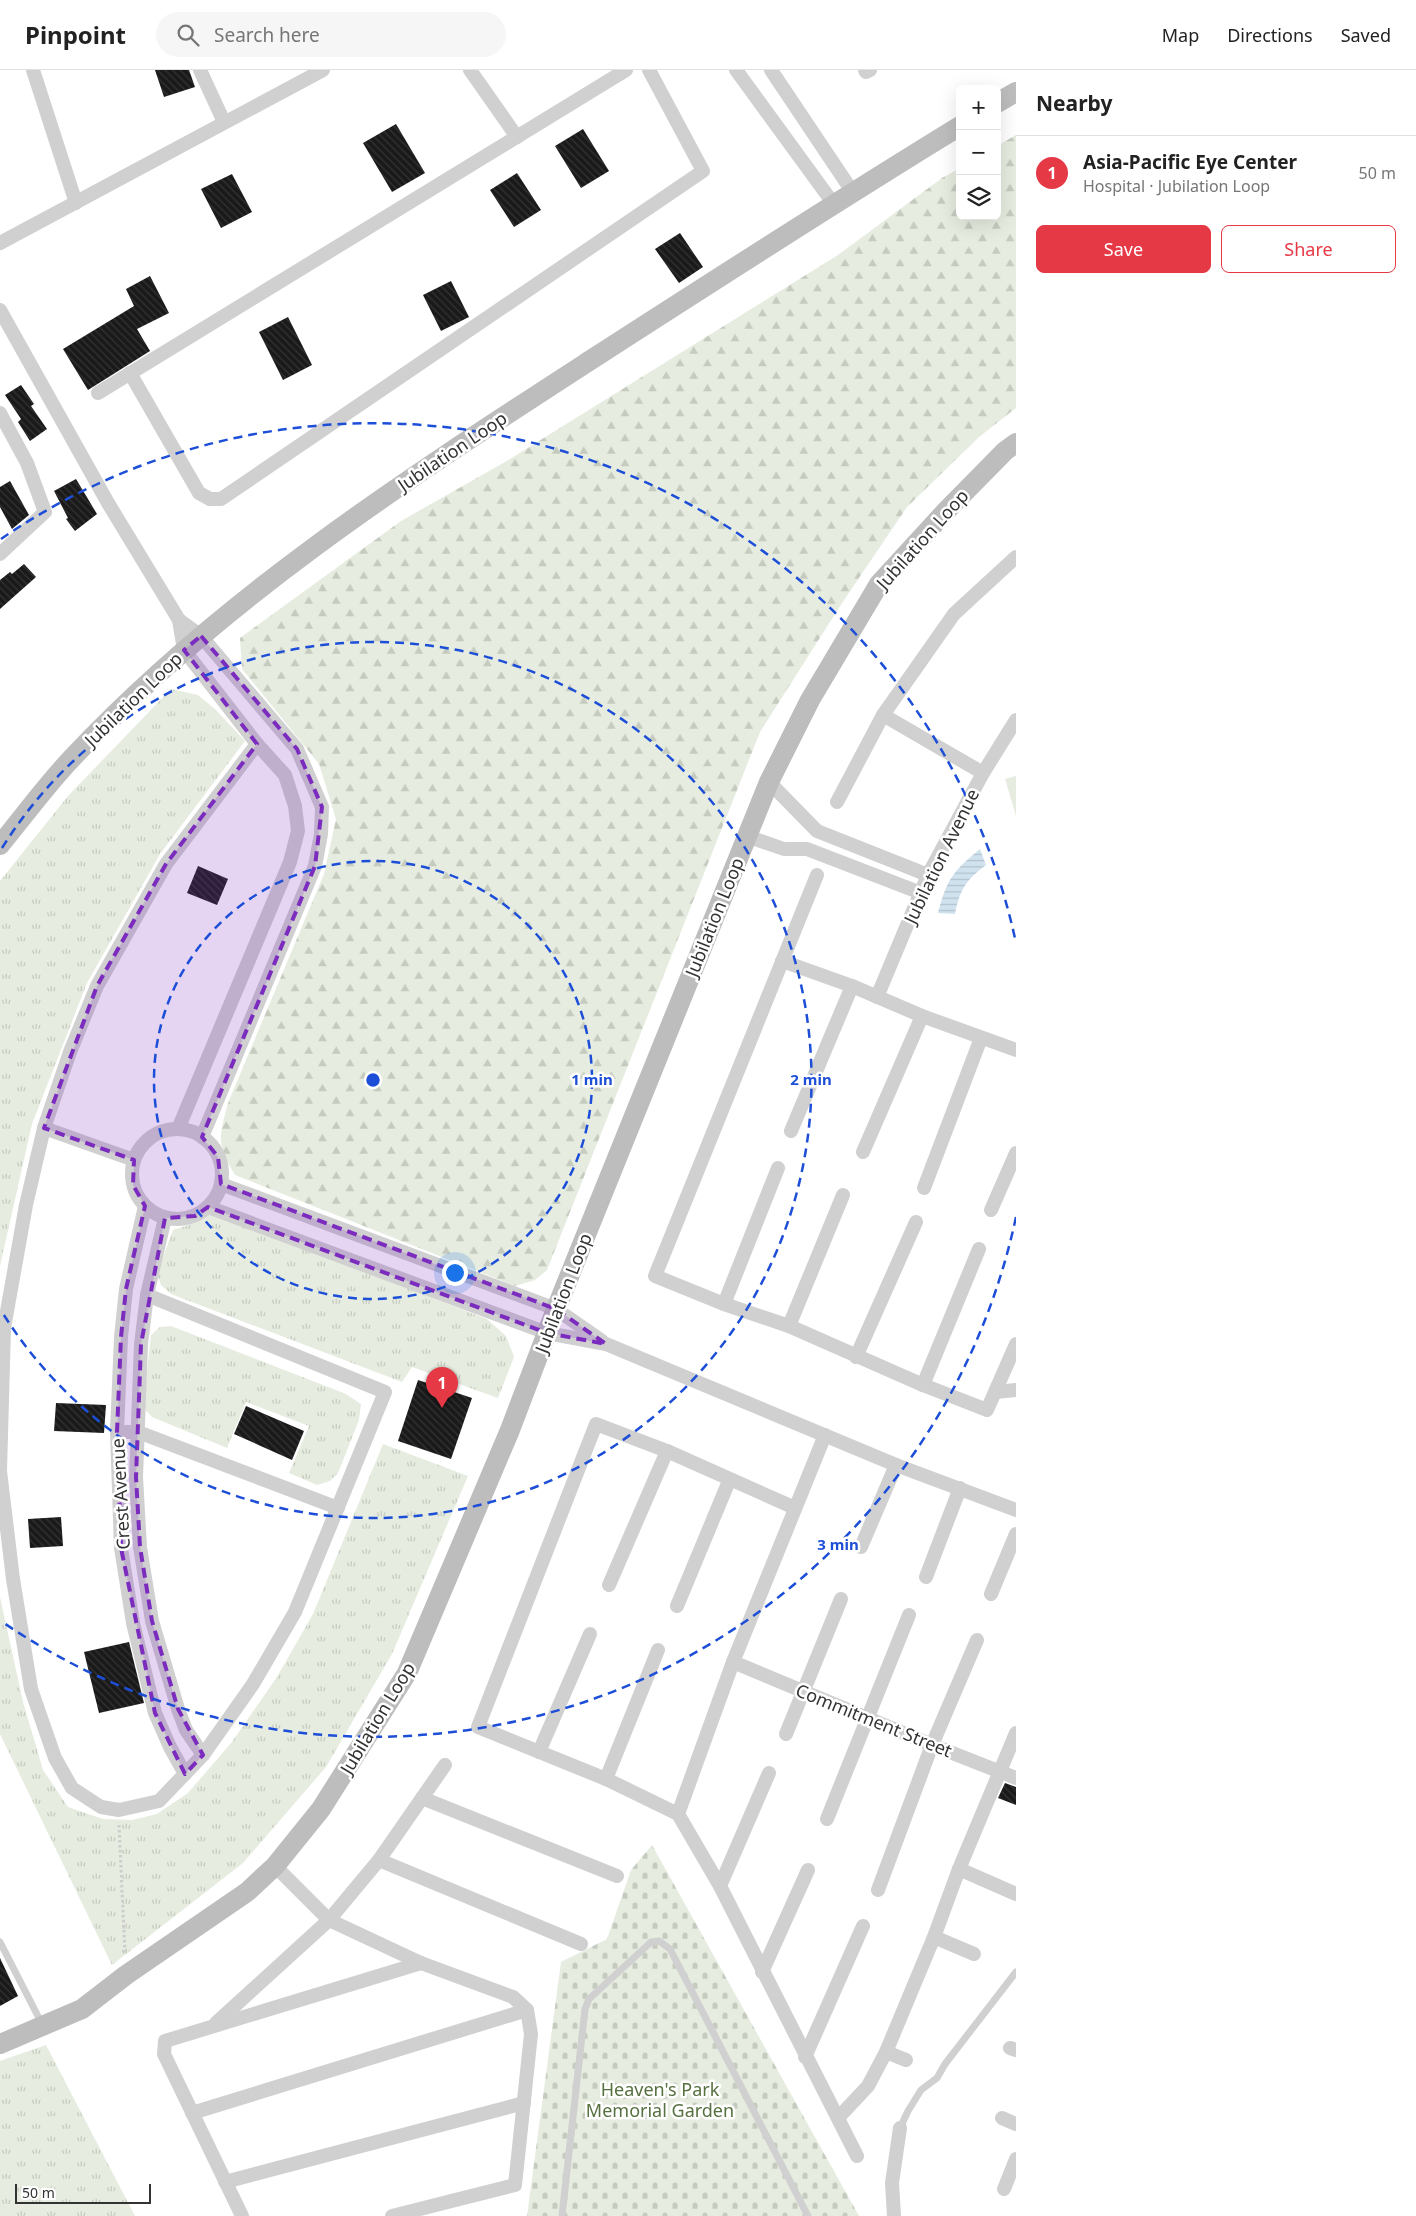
<!DOCTYPE html>
<html lang="en">
<head>
<meta charset="utf-8">
<style>
	:root { --surface:#fff; --page:#f6f6f6; --text:#222; --muted:#767676; --line:#e0e0e0; --accent:#e63946 }
	body { margin:0; font-family:"Noto Sans",sans-serif; background:var(--page); color:var(--text) }
	.controls { position:absolute; right:15px; top:15px; display:grid; overflow:hidden; border-radius:8px; box-shadow:0 5px 20px #0002 }
	.controls button { width:45px; height:45px; display:grid; place-items:center; padding:0; border:0; border-bottom:1px solid var(--line); background:var(--surface); color:var(--text); font:25px sans-serif }
	.scale { position:absolute; left:15px; bottom:12px; width:136px; box-sizing:border-box; padding-left:5px; border:2px solid #333; border-top:0; font-size:14px; line-height:18px; white-space:nowrap; color:#333; -webkit-text-stroke:4px #fff; paint-order:stroke }
	.you { position:absolute; left:454px; top:1202px; width:18px; height:18px; margin:-12px; border:4px solid #fff; border-radius:50%; background:#1a73e8; box-shadow:0 0 0 8px #1a73e833 }
	.badge { display:grid; place-items:center; width:32px; height:32px; border-radius:50%; background:var(--accent); color:#fff; font-size:16px; font-weight:700 }
	.pin { position:absolute; translate:-50% -41px; filter:drop-shadow(0 1px 2px #0008) }
	.pin::after { content:''; position:absolute; top:26px; width:18px; height:15px; background:inherit; clip-path:polygon(0 0,100% 0,50% 100%) }
	.list { margin:0; padding:0; list-style:none }
	h2 { display:flex; justify-content:space-between; align-items:center; height:65px; margin:0; padding:0 20px; font-size:21px }
	h2 small { font-size:16px; font-weight:400; color:var(--muted) }
	.list li { display:grid; grid-template-columns:32px 1fr auto; gap:15px; align-items:center; box-sizing:border-box; height:75px; padding:0 20px; border-top:1px solid var(--line) }
	.list b { display:block; font-size:19px; white-space:nowrap }
	.list p { margin:0; font-size:16px; white-space:nowrap; color:var(--muted) }
	.list em { font-size:16px; font-style:normal; color:var(--muted) }
	.actions { display:flex; gap:10px; padding:15px 20px }
	.actions a { flex:1; padding:11px 0; border:1px solid var(--accent); border-radius:8px; text-align:center; font-size:18px; color:var(--accent) }
	.actions .main { background:var(--accent); color:#fff }
	.icon { flex:none; width:28px; height:28px; fill:none; stroke:currentColor; stroke-width:2; stroke-linecap:round; stroke-linejoin:round }
	.map { position:relative; flex:none; width:1016px; height:2146px; overflow:hidden }
	header { display:flex; align-items:center; gap:30px; box-sizing:border-box; height:70px; padding:0 25px; background:var(--surface); border-bottom:1px solid var(--line) }
	header strong { font-size:24px }
	nav { display:flex; gap:28px; margin-inline-start:auto; font-size:18px }
	.search { width:350px; height:45px; background:var(--page); display:flex; align-items:center; gap:12px; box-sizing:border-box; padding:0 18px; border-radius:28px; color:var(--muted); font-size:19px }
	main { display:flex }
	aside { flex:1; background:var(--surface) }
	.map>svg:first-child { display:block }
	.grass { fill:url(#grass-tufts) }
	.forest { fill:url(#forest-firs) }
	.cemetery { fill:url(#cemetery-stones) }
	.pitch { fill:#e6ecdf }
	.water { fill:url(#water-rules) }
	.building { fill:url(#building-back-hatch) }
	.lines { fill:none; stroke-linecap:round; stroke-linejoin:round }
	.path { stroke:#cdcdcd; stroke-width:3; stroke-dasharray:2.5 2.5; stroke-linecap:butt }
	.service { stroke:#d0d0d0; stroke-width:7 }
	.minor { stroke:#d0d0d0; stroke-width:14 }
	.secondary { stroke:#bdbdbd; stroke-width:20 }
	.marked { fill:#7b2cbf; fill-opacity:0.2; stroke:#7b2cbf; stroke-width:4; stroke-dasharray:10 6; stroke-linejoin:round }
	.ring { fill:none; stroke:#1d4ed8; stroke-width:2.5; stroke-dasharray:9 6 }
	.labels { text-anchor:middle; dominant-baseline:central; stroke-width:5; stroke-linejoin:round; paint-order:stroke }
	.street-label { font-size:18px; fill:#333; stroke:#fff }
	.park-label { font-size:18px; fill:#56703f; stroke:#fff }
	.centre { fill:#1d4ed8; stroke:#fff; stroke-width:2.5 }
	.ring-label { font-size:15px; text-anchor:middle; font-weight:bold; fill:#1d4ed8; stroke:#fff; stroke-width:5; stroke-linejoin:round; paint-order:stroke }
</style>
</head>
<body>
<header>
<strong>Pinpoint</strong>
<div class="search"><svg class="icon" aria-label="search" viewBox="0 0 24 24"><circle cx="10" cy="10" r="6"/><path d="M15 15l6 6"/></svg>Search here</div>
<nav><a>Map</a><a>Directions</a><a>Saved</a></nav>
</header>
<main>
<div class="map">
<svg width="1016" height="2146" viewBox="0 0 1016 2146">
	<defs>
		<pattern id="grass-tufts" width="24" height="20" patternUnits="userSpaceOnUse" patternTransform="scale(1.25)"><rect width="24" height="20" fill="#e6ecdf"/><path d="M3 7l-1-3M5 7V3M7 7l1-3M15 17l-1-3M17 17v-4M19 17l1-3" fill="none" stroke="#c6cbc0"/></pattern>
		<pattern id="forest-firs" width="22" height="20" patternUnits="userSpaceOnUse" patternTransform="scale(1.25)"><rect width="22" height="20" fill="#e6ecdf"/><path d="M5 1l3.5 6h-7zM16 11l3.5 6h-7z" fill="#c6cbc0"/></pattern>
		<pattern id="cemetery-stones" width="16" height="16" patternUnits="userSpaceOnUse" patternTransform="scale(1.25)"><rect width="16" height="16" fill="#e6ecdf"/><path d="M2 7V4a2 2 0 0 1 4 0v3zM10 15v-3a2 2 0 0 1 4 0v3z" fill="#c6cbc0"/></pattern>
		<pattern id="water-rules" width="6" height="5" patternUnits="userSpaceOnUse" patternTransform="scale(1.25)"><rect width="6" height="5" fill="#cfe2ee"/><path d="M0 2.5h6" fill="none" stroke="#b2c2cd"/></pattern>
		<pattern id="building-back-hatch" width="6" height="6" patternUnits="userSpaceOnUse" patternTransform="scale(1.25)"><rect width="6" height="6" fill="#1a1a1a"/><path d="M-1 5l2 2M0 0l6 6M5-1l2 2" fill="none" stroke="#333"/></pattern>
	</defs>
	<rect width="100%" height="100%" fill="#fff"/>
	<!-- grass -->
	<g class="grass">
		<path d="M 171,619 L 198,625 L 216,640 L 245,671 L 160,784 L 87,913 L 32,1054 L 0,1196 L 0,811 L 68,726 Z"/>
		<path d="M 210,1143 L 218,1144 L 487,1249 L 506,1266 L 514,1287 L 498,1328 L 412,1297 L 402,1312 L 171,1224 L 161,1215 L 157,1204 L 173,1160 L 195,1153 Z"/>
		<path d="M 171,1256 L 346,1324 L 361,1334 L 359,1350 L 338,1403 L 330,1411 L 317,1415 L 289,1403 L 309,1356 L 246,1332 L 227,1378 L 152,1347 L 143,1337 L 151,1265 L 160,1257 Z"/>
		<path d="M 383,1374 L 468,1406 L 392,1584 L 326,1697 L 243,1793 L 112,1895 L 0,1664 L 0,1527 L 23,1632 L 43,1700 L 68,1737 L 103,1749 L 132,1750 L 157,1744 L 188,1723 L 232,1672 L 277,1607 L 313,1544 Z"/>
		<path d="M 46,1975 L 135,2146 L 0,2146 L 0,1991 Z"/>
	</g>
	<!-- forest -->
	<path class="forest" d="M 1016,65 L 1016,338 L 979,367 L 907,437 L 842,533 L 760,662 L 547,1200 L 535,1210 L 515,1216 L 235,1105 C 216,1073 219,1068 228,1033 L 324,804 L 336,749 L 319,694 L 242,599 L 240,568 L 401,451 L 505,392 L 838,185 L 942,108 L 960,98 L 960,146 L 997,146 L 997,76 Z"/>
	<!-- cemetery -->
	<path class="cemetery" d="M 652,1775 L 859,2146 L 527,2146 L 561,1892 L 607,1869 L 631,1800 Z"/>
	<!-- pitch -->
	<path class="pitch" d="M 1016,706 L 1016,746 L 1005,709 Z"/>
	<!-- water -->
	<path class="water" d="M 980,779 L 986,795 C 966,810 960,819 955,844 L 938,843 C 947,809 953,801 980,779 Z"/>
	<!-- building -->
	<g class="building">
		<path d="M 155,0 L 189,0 L 195,17 L 164,27 Z"/>
		<path d="M 396,54 L 425,103 L 392,122 L 363,73 Z"/>
		<path d="M 583,59 L 609,101 L 581,118 L 555,76 Z"/>
		<path d="M 517,103 L 541,140 L 514,157 L 490,120 Z"/>
		<path d="M 232,104 L 252,142 L 221,158 L 201,119 Z"/>
		<path d="M 680,163 L 703,197 L 679,213 L 655,179 Z"/>
		<path d="M 150,206 L 169,243 L 137,259 L 150,281 L 88,320 L 63,279 L 134,236 L 126,219 Z"/>
		<path d="M 451,211 L 469,247 L 441,261 L 423,225 Z"/>
		<path d="M 288,247 L 312,295 L 283,310 L 259,262 Z"/>
		<path d="M 21,315 L 34,334 L 31,336 L 47,359 L 30,371 L 18,352 L 21,349 L 5,325 Z"/>
		<path d="M 76,409 L 97,444 L 75,461 L 66,449 L 68,448 L 54,421 Z"/>
		<path d="M 10,411 L 29,445 L 12,459 L 0,437 L 0,417 Z"/>
		<path d="M 24,494 L 36,507 L 0,539 L 0,510 L 10,502 L 12,504 Z"/>
		<path d="M 198,796 L 228,809 L 217,835 L 187,823 Z"/>
		<path d="M 418,1310 L 472,1328 L 451,1389 L 398,1371 Z"/>
		<path d="M 56,1333 L 106,1335 L 104,1363 L 54,1361 Z"/>
		<path d="M 246,1336 L 304,1361 L 292,1390 L 234,1364 Z"/>
		<path d="M 61,1447 L 63,1476 L 30,1478 L 28,1449 Z"/>
		<path d="M 129,1572 L 144,1633 L 99,1643 L 84,1582 Z"/>
		<path d="M 1005,1713 L 1016,1717 L 1016,1735 L 998,1728 Z"/>
		<path d="M 0,1888 L 18,1926 L 0,1936 Z"/>
	</g>
	<g class="lines">
		<!-- path -->
		<path class="path" d="M 119,1755 L 125,1884"/>
		<!-- service -->
		<g class="service">
			<path d="M 0,1872 L 42,1954"/>
			<path d="M 900,2058 L 908,2041 L 921,2020 L 937,2008 L 945,1994 L 1016,1902"/>
			<path d="M 562,2146 L 585,1939 L 589,1929 L 651,1872 L 659,1871 L 670,1879 L 808,2146"/>
		</g>
		<!-- minor -->
		<g class="minor">
			<path d="M 33,0 L 76,133"/>
			<path d="M 200,0 L 224,52"/>
			<path d="M 470,0 L 517,67"/>
			<path d="M 736,0 L 833,133"/>
			<path d="M 771,0 L 852,121"/>
			<path d="M 865,0 L 866,2 L 870,0"/>
			<path d="M 0,173 L 323,0"/>
			<path d="M 0,240 L 108,433 L 179,550 L 184,580 L 257,674 L 285,705 L 295,736 L 298,761 L 290,792 L 178,1059"/>
			<path d="M 130,303 L 199,423 L 210,429 L 221,429 L 703,101 L 649,0"/>
			<path d="M 98,323 L 626,0"/>
			<path d="M 0,343 L 27,393 L 45,442 L 0,484"/>
			<path d="M 179,550 L 201,566 L 297,679 L 322,737 L 321,764 L 315,796 L 202,1067"/>
			<path d="M 883,645 L 983,703"/>
			<path d="M 769,712 L 817,761 L 928,805"/>
			<path d="M 837,732 L 883,645 L 954,544 L 1016,487"/>
			<path d="M 746,766 L 784,779 L 807,779 L 921,823"/>
			<path d="M 817,805 L 655,1206 L 724,1234 L 789,1256 L 923,1315 L 987,1340 L 1016,1274"/>
			<path d="M 782,891 L 852,916 L 922,946 L 1016,980"/>
			<path d="M 877,927 L 928,805 L 983,703 L 1016,650"/>
			<path d="M 44,1058 L 134,1090"/>
			<circle cx="177" cy="1104" r="45"/>
			<path d="M 791,1061 L 852,916"/>
			<path d="M 863,1082 L 922,946"/>
			<path d="M 221,1114 L 556,1239 L 602,1271"/>
			<path d="M 924,1118 L 981,968"/>
			<path d="M 145,1136 L 126,1219 L 121,1267 L 117,1362 L 121,1478 L 133,1553 L 155,1643 L 170,1677 L 185,1704"/>
			<path d="M 208,1137 L 547,1263 L 606,1274 L 896,1395 L 1016,1440"/>
			<path d="M 991,1140 L 1016,1083"/>
			<path d="M 165,1148 L 147,1225 L 141,1274 L 136,1407 L 140,1477 L 152,1551 L 178,1639 L 186,1660 L 203,1685"/>
			<path d="M 147,1225 L 385,1322 L 295,1542 L 253,1614 L 203,1685 L 159,1731 L 119,1740 L 101,1737 L 72,1718 L 55,1688 L 31,1619 L 13,1509 L 0,1401 L 4,1258 L 26,1135 L 44,1058 L 70,982 L 97,916 L 166,794 L 257,674"/>
			<path d="M 724,1234 L 778,1098"/>
			<path d="M 789,1256 L 843,1125"/>
			<path d="M 856,1287 L 916,1152"/>
			<path d="M 923,1315 L 979,1179"/>
			<path d="M 996,1322 L 1016,1320"/>
			<path d="M 117,1362 L 138,1362 L 338,1438"/>
			<path d="M 795,1438 L 667,1381 L 596,1354 L 478,1657 L 606,1709 L 678,1744 L 720,1816 L 857,2086"/>
			<path d="M 861,1477 L 896,1395"/>
			<path d="M 926,1507 L 960,1418"/>
			<path d="M 609,1515 L 667,1381"/>
			<path d="M 991,1524 L 1016,1464"/>
			<path d="M 677,1536 L 729,1411"/>
			<path d="M 733,1592 L 932,1675 L 1016,1708"/>
			<path d="M 786,1664 L 841,1529"/>
			<path d="M 539,1682 L 590,1564"/>
			<path d="M 606,1709 L 658,1580"/>
			<path d="M 422,1728 L 617,1806"/>
			<path d="M 678,1744 L 733,1592 L 825,1365"/>
			<path d="M 827,1749 L 909,1545"/>
			<path d="M 379,1790 L 581,1874"/>
			<path d="M 275,1796 L 329,1850 L 421,1893 L 513,1927 L 527,1940 L 531,1964 L 515,2115 L 392,2146"/>
			<path d="M 959,1799 L 1016,1824"/>
			<path d="M 720,1816 L 769,1703"/>
			<path d="M 878,1820 L 932,1675 L 977,1570"/>
			<path d="M 934,1867 L 974,1884"/>
			<path d="M 762,1902 L 808,1800"/>
			<path d="M 216,1953 L 329,1850 L 379,1790 L 445,1695"/>
			<path d="M 1010,1978 L 1016,1980"/>
			<path d="M 886,1982 L 906,1990"/>
			<path d="M 805,1987 L 863,1856"/>
			<path d="M 192,2043 L 527,1940"/>
			<path d="M 838,2048 L 868,2016 L 886,1982 L 934,1867 L 959,1799 L 1016,1663"/>
			<path d="M 1002,2048 L 1016,2054"/>
			<path d="M 225,2112 L 524,2033"/>
			<path d="M 1004,2119 L 1016,2089"/>
			<path d="M 242,2146 L 164,1984 L 165,1971 L 421,1893"/>
			<path d="M 894,2146 L 892,2113 L 900,2058"/>
		</g>
		<!-- secondary -->
		<g class="secondary">
			<path d="M 997,33 L 1016,22"/>
			<path d="M 0,775 C 24,746 47,714 73,687 C 220,530 407,409 586,293 C 710,213 834,133 960,56"/>
			<path d="M 0,1974 L 82,1939 L 126,1905 L 247,1822 L 275,1796 L 321,1739 L 407,1603 L 510,1360 L 556,1239 L 769,712 L 810,630 L 879,514 L 945,442 L 1005,381 L 1016,373"/>
		</g>
	</g>
	<!-- marked area -->
	<path class="marked" d="M 201,566 L 297,679 L 322,737 L 315,796 L 202,1067 L 218,1087 L 221,1114 L 556,1239 L 606,1274 L 547,1263 L 208,1137 L 195,1146 L 165,1148 L 141,1274 L 136,1407 L 140,1477 L 152,1551 L 178,1639 L 203,1685 L 185,1704 L 155,1643 L 121,1478 L 117,1362 L 121,1267 L 126,1219 L 145,1136 L 133,1115 L 134,1090 L 44,1058 L 97,916 L 166,794 L 257,674 L 184,580 Z"/>
	<!-- distance rings -->
	<g class="ring">
		<circle cx="373" cy="1010" r="219"/>
		<path d="M2 778A438 438 0 1 1 2 1242"/>
		<path d="M1016 1147A657 657 0 0 1 1 1551M1 469A657 657 0 0 1 1016 873"/>
	</g>
	<g class="labels">
		<!-- street labels -->
		<g class="street-label">
			<text transform="translate(452 381) rotate(-34)">Jubilation Loop</text>
			<text transform="translate(922 469) rotate(-48)">Jubilation Loop</text>
			<text transform="translate(133 629) rotate(-44)">Jubilation Loop</text>
			<text transform="translate(941 786) rotate(-64)">Jubilation Avenue</text>
			<text transform="translate(714 847) rotate(-68)">Jubilation Loop</text>
			<text transform="translate(563 1223) rotate(-69)">Jubilation Loop</text>
			<text transform="translate(120 1424) rotate(-93)">Crest Avenue</text>
			<text transform="translate(377 1648) rotate(-59)">Jubilation Loop</text>
			<text transform="translate(874 1650) rotate(22)">Commitment Street</text>
		</g>
		<!-- park labels -->
		<g class="park-label">
			<text x="660" y="2019">Heaven's Park<tspan x="660" dy="21">Memorial Garden</tspan></text>
		</g>
	</g>
	<circle cx="373" cy="1010" r="8" class="centre"/>
	<g class="ring-label">
		<text x="592" y="1015">1 min</text>
		<text x="811" y="1015">2 min</text>
		<text x="838" y="1480">3 min</text>
	</g>
</svg>
<div class="controls">
<button>+</button>
<button>−</button>
<button><svg class="icon" aria-label="layers" viewBox="0 0 24 24"><path d="M12 4l9 5-9 5-9-5zM3 14l9 5 9-5"/></svg></button>
</div>
<div class="scale">50 m</div>
<div class="you"></div>
<div class="pin badge" style="left:442px;top:1338px">1</div>
</div>
<aside>
<h2>Nearby<small></small></h2>
<ul class="list">
<li><span class="badge">1</span><div><b>Asia-Pacific Eye Center</b><p>Hospital · Jubilation Loop</p></div><em>50 m</em></li>
</ul>
<div class="actions"><a class="main">Save</a><a>Share</a></div>
</aside>
</main>
</body>
</html>
